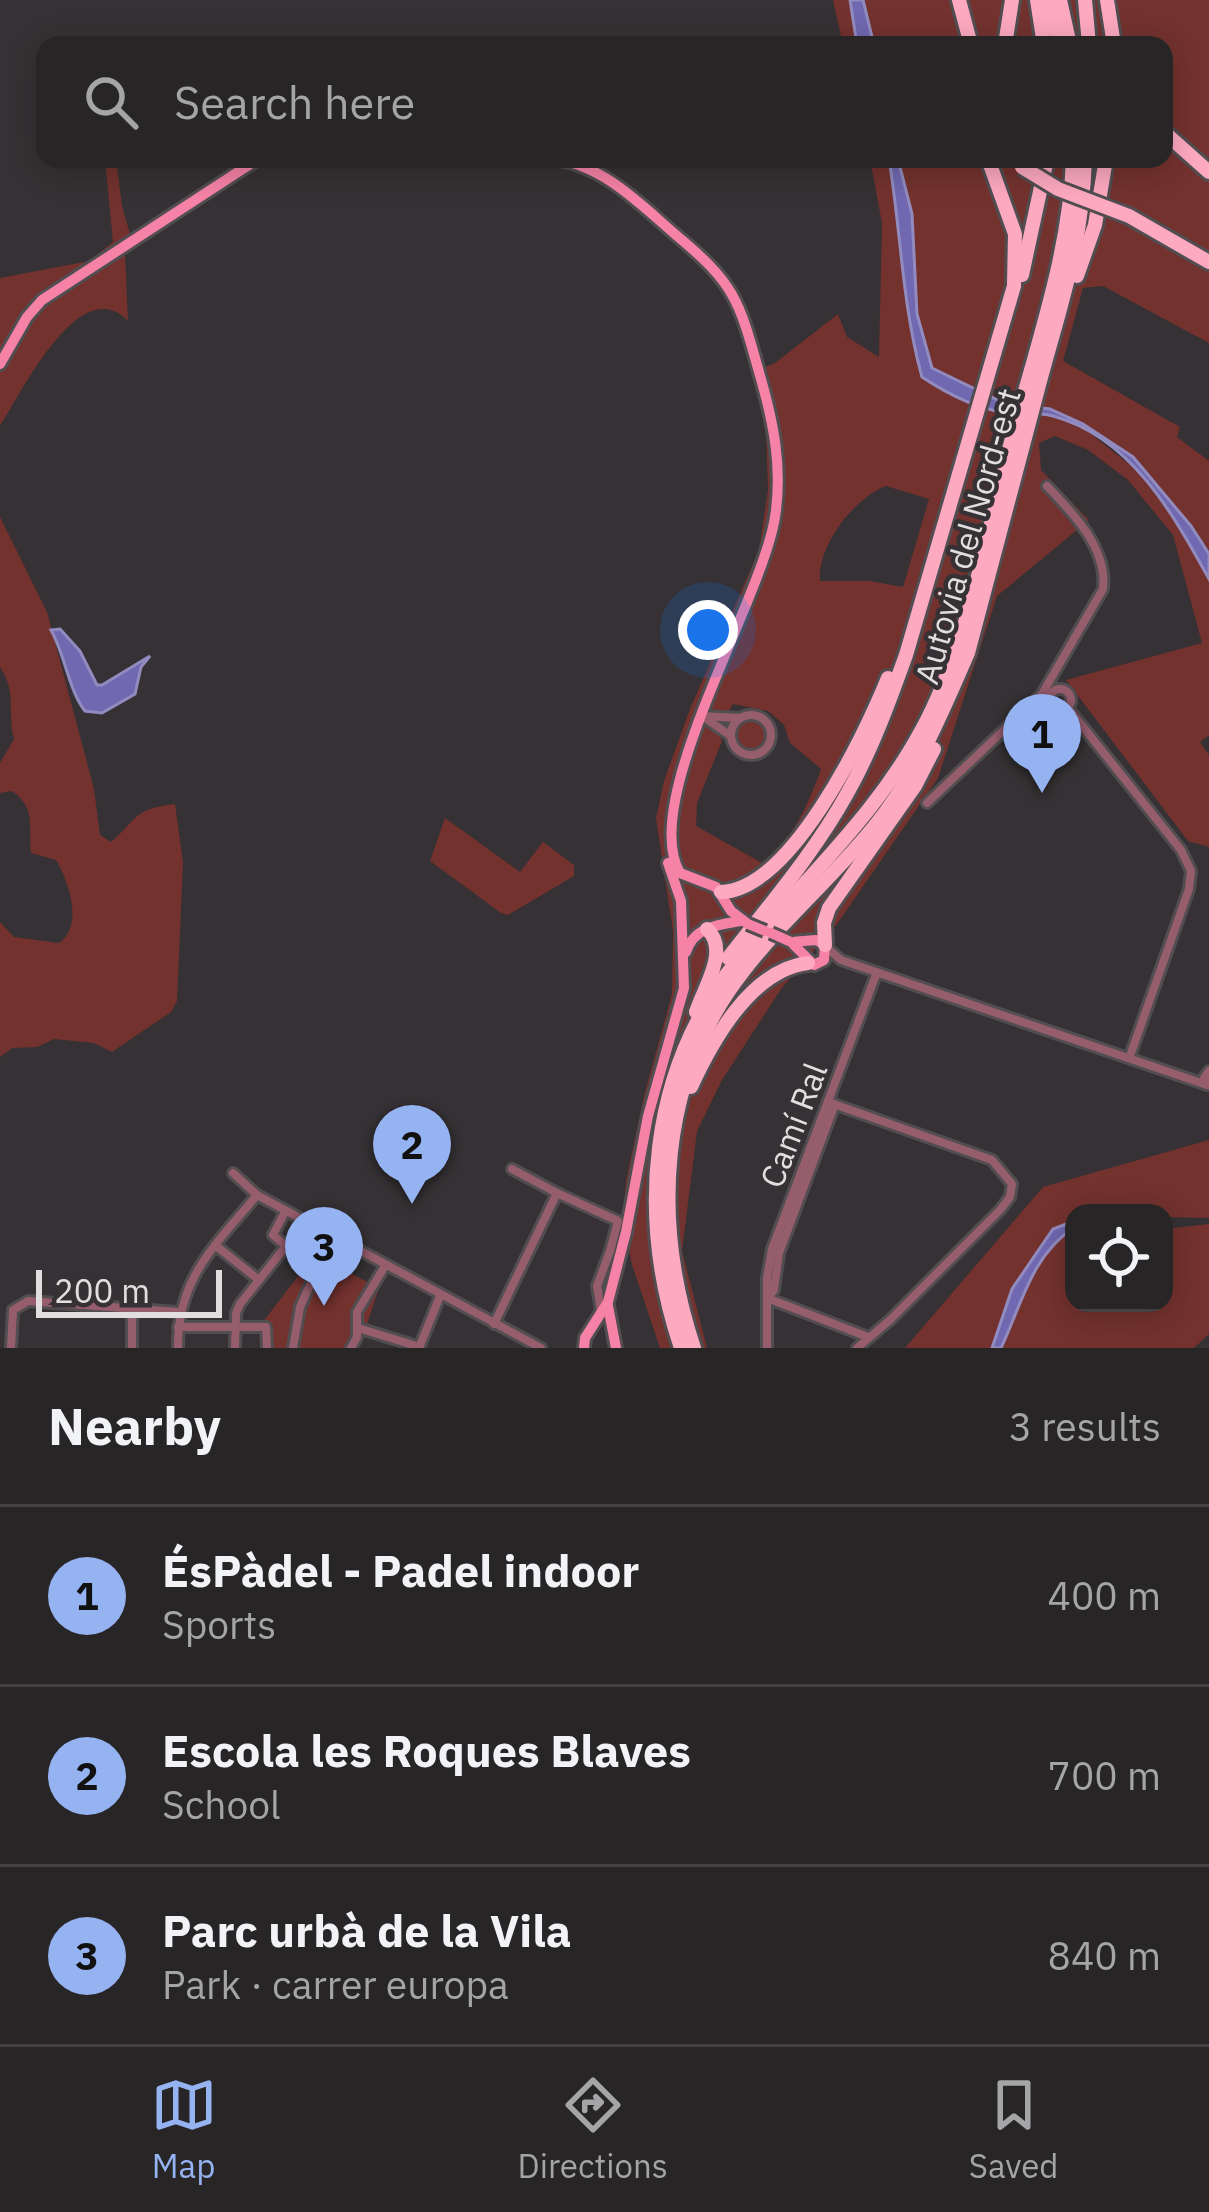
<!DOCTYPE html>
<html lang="en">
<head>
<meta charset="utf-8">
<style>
	:root { --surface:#282527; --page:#302d2f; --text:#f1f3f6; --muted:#a5a5a7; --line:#444244; --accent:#95b2f1 }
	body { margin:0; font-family:"IBM Plex Sans",sans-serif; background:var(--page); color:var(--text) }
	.controls { position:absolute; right:36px; bottom:36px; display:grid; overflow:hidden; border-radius:24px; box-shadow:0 6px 30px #0003 }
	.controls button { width:108px; height:108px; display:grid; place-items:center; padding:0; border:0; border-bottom:3px solid var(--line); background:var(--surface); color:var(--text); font:60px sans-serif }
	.scale { position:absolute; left:36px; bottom:30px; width:186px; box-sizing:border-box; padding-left:12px; border:6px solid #e1dee0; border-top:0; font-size:33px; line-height:42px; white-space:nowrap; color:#e1dee0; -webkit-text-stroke:9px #353134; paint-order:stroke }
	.you { position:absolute; left:708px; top:630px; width:42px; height:42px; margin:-30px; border:9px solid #fff; border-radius:50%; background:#1a73e8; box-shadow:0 0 0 18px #1a73e833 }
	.badge { display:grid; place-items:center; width:78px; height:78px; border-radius:50%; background:var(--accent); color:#111; font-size:39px; font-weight:700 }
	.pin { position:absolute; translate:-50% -99px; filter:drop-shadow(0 3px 6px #0008) }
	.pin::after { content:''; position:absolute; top:63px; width:42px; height:36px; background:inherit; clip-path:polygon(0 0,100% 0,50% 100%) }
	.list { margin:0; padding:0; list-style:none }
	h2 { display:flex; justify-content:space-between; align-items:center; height:156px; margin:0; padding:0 48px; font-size:51px }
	h2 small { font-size:39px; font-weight:400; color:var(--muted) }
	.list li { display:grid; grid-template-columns:78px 1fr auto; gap:36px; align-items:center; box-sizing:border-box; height:180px; padding:0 48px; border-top:3px solid var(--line) }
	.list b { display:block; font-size:45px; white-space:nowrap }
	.list p { margin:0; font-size:39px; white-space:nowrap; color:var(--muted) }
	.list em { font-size:39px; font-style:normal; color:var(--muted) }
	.icon { flex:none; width:66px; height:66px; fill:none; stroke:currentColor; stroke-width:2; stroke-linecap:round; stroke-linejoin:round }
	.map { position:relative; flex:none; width:1209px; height:1348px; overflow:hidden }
	.search { position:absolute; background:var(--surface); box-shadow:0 6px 30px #0003; left:36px; right:36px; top:36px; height:132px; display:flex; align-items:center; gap:30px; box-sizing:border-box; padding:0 42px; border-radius:24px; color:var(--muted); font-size:45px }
	.sheet { height:696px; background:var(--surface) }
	nav { display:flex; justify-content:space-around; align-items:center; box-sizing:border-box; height:168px; border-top:3px solid var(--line); background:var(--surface); font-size:33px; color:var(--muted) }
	nav a { display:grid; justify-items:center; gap:6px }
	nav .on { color:var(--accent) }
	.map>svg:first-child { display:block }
	.green { fill:#73322e; fill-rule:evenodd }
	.water { fill:#7068b1; stroke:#928bbf; stroke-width:3 }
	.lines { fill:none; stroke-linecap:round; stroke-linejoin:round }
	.minor-casing { stroke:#514d50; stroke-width:14 }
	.major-casing { stroke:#514d50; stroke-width:16 }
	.highway-casing { stroke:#514d50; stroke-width:20 }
	.minor { stroke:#965d6d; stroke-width:8 }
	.major { stroke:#f683a7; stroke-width:10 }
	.highway { stroke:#fda9c0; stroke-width:14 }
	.major-bridge-casing { stroke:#514d50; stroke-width:16; stroke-linecap:butt }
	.highway-bridge-casing { stroke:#514d50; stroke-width:20; stroke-linecap:butt }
	.major-bridge { stroke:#f683a7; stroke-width:10 }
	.highway-bridge { stroke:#fda9c0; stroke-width:14 }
	.labels { text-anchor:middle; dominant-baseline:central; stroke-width:9; stroke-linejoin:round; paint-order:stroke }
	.street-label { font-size:33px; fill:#e1dee0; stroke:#353134 }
</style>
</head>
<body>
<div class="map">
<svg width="1209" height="1348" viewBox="0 0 1209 1348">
	<rect width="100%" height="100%" fill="#353134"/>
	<!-- green -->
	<g class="green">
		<path d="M 833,0 L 850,0 L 857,45 L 843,45 Z"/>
		<path d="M 863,0 L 1209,0 L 1209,343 L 1103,286 L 1083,288 L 1063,361 L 1180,427 L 1177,437 L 1209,461 L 1209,554 L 1191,526 L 1133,457 L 1050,409 L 1004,403 L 932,368 L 917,314 L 912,214 L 898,159 L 1164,159 L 1164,45 L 874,45 Z"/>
		<path d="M 105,159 L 116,159 L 122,206 L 134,248 L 125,252 L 128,321 C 80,271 22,392 0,426 L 0,278 L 89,261 L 113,242 Z"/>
		<path d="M 870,159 L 889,159 C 901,232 902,305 922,377 L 959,397 L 1001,412 L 1051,415 L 1086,430 L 1145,477 L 1174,516 L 1209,579 L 1209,735 L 1200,742 L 1209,755 L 1209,847 L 1188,841 L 1066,680 L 1202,643 L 1173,535 L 1128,480 L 1088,450 L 1055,436 L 1039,443 L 1041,470 L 1089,520 L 997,596 L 938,778 L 837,924 L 781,989 L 722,1080 L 697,1131 L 682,1251 L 707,1348 L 660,1348 L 632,1265 L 623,1219 L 626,1181 L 644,1096 L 672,994 L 673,931 L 656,818 L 664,781 L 690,709 L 759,550 L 768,490 L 766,433 L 754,372 L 775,363 L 838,314 L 847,337 L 879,357 L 882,223 ZM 886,486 L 929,499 L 903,587 L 870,581 L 820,581 C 817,546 854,498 886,486 ZM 733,704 L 768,711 L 784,725 L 790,743 L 821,769 C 808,806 793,836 766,865 L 696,826 L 697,803 L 722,741 L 718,731 Z"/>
		<path d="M 0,517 L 47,612 L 94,789 L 100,835 L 111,842 C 137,820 132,809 175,804 L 183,862 L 177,1001 L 171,1012 L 112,1052 L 94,1043 L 54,1039 L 37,1047 L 12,1048 L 0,1057 L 0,922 L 14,937 L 59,943 C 84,926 69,882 56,860 L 31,853 C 28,826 37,809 12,791 L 0,793 L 0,763 L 14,739 C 7,712 17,692 0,667 Z"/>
		<circle cx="752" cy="736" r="16"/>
		<path d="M 445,818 L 520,872 L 543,842 L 574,865 L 574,876 L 508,915 L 501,913 L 430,861 Z"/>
		<path d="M 1209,1140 L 1209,1218 L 1164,1217 L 1164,1213 L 1074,1213 L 1074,1221 L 1053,1229 L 1012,1289 L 992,1348 L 905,1348 L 1043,1187 Z"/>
		<path d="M 1209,1224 L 1209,1334 L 1194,1348 L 1001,1348 C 1021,1305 1032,1260 1071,1229 L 1074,1228 L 1074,1303 L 1164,1303 L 1164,1229 Z"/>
		<path d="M 319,1257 L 379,1288 L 359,1348 L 263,1348 L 262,1323 L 309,1262 Z"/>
	</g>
	<!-- water -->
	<g class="water">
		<path d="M 850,0 L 863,0 L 874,45 L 857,45 Z"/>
		<path d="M 889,159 L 898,159 L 912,214 L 917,314 L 932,368 L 1004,403 L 1050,409 L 1083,424 L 1133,457 L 1191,526 L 1209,554 L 1209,579 C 1173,514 1131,437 1053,416 C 1039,412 1022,414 1007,413 C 978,409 946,393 922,377 C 902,305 901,232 889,159 Z"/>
		<path d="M 60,629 L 80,651 L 97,685 L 102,685 L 150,656 L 141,667 L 135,694 L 102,713 L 85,711 C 69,691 65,655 51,630 Z"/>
		<path d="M 1074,1221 L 1074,1228 C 1032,1254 1021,1306 1001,1348 L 992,1348 L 1012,1289 L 1053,1229 Z"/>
	</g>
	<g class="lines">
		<defs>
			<g id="minor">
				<circle cx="1060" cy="700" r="11"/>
				<path d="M 1068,708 L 1181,850 L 1191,871 L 1189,889 L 1130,1056"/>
				<circle cx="751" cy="735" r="20"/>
				<path d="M 702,716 L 739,718"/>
				<path d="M 702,716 L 731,736"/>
				<path d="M 927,803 L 1042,694 L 1103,589 C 1108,549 1073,513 1047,486"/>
				<path d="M 826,947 L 841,960 L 1207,1085"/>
				<path d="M 1208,1085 L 1204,1078 L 1209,1071"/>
				<path d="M 828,1102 L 992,1160 L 1012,1184 L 1010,1197 L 1000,1210 L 890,1320 L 857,1348"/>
				<path d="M 835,1104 L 779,1253 L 774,1290 L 767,1298 L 868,1337"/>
				<path d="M 512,1169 L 557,1193"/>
				<path d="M 257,1195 L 541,1348"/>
				<path d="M 215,1245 L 259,1280"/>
				<path d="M 601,1311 L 597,1286 L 610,1251"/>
				<path d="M 494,1324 L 557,1193 L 618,1221 L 610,1251"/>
				<path d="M 178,1327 L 266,1327 L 267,1348"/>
				<path d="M 358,1328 L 420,1347"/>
				<path d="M 11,1348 L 13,1310 L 28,1301 L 178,1312"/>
				<path d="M 132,1348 L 132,1309"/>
				<path d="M 178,1348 C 177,1278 215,1246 257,1195 L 233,1173"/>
				<path d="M 235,1348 L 236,1313 L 240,1304 L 286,1246 L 273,1235 L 285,1212"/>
				<path d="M 293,1348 L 300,1307 L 332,1237"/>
				<path d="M 351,1348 L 357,1337 L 357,1312 L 385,1266"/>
				<path d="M 419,1348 L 440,1296"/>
				<path d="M 767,1348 L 767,1278 L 772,1249 L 877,972"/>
			</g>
			<g id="major">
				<path d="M 554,159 C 603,165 640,204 676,235 C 735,284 739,300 759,372 C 773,420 783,466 775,517 C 762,601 638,802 680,873 L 716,887 L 731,911 L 748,924"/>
				<path d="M 0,364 L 27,317 L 42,300 L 258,159"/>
				<path d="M 816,940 L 825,945 L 824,960 L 814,965 L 791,942 Z"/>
				<path d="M 686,952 C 694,927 717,925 741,921"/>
				<path d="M 608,1306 L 616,1348"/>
				<path d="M 584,1348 L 585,1338 L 608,1302 L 626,1232 L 648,1116 L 684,988 L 681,901 L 668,863"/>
			</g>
			<g id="highway">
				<path d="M 959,0 L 971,45"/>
				<path d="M 1037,0 L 1044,45"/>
				<path d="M 1048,0 L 1059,45"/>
				<path d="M 1060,0 L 1070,45"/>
				<path d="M 1085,0 L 1089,45"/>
				<path d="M 1107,0 L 1114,45"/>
				<path d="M 1005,45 L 1012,0"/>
				<path d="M 1164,132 L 1209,172"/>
				<path d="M 1129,216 L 1209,262"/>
				<path d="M 1022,275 L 1047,159"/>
				<path d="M 1077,276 L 1095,225 L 1106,159"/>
				<path d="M 721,892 C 791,890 864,737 888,678"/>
				<path d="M 825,945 L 824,923 L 829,908 L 915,786 L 934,749"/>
				<path d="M 728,958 C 770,904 815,852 848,792 C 872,749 889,702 906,655 L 1014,286 L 1015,234 L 988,159"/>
				<path d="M 696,1012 C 704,987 730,950 707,929"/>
				<path d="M 691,1087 C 713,1039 751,970 808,963"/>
				<path d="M 681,1348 C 637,1218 648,1070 737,961 C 803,879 878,816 927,720 C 970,635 987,534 1011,442 C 1035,350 1070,254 1073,159"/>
				<path d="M 694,1348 C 652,1222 658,1081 742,973 C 783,919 835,876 877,823 C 918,772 942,712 968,653 C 992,564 1015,474 1039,385 C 1061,303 1082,246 1085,159"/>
			</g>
		</defs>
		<!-- minor casing -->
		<use href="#minor" class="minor-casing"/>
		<!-- major casing -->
		<use href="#major" class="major-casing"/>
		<!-- highway casing -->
		<use href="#highway" class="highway-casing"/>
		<!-- minor -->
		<use href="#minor" class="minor"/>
		<!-- major -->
		<use href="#major" class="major"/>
		<!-- highway -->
		<use href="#highway" class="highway"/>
		<defs>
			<g id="major-bridge">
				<path d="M 748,924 L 765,931"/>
				<path d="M 771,933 L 791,942"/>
			</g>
			<path id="highway-bridge" d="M 1022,167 L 1058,189 L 1129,216"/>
		</defs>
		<!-- major-bridge casing -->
		<use href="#major-bridge" class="major-bridge-casing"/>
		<!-- highway-bridge casing -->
		<use href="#highway-bridge" class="highway-bridge-casing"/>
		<!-- major-bridge -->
		<use href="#major-bridge" class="major-bridge"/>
		<!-- highway-bridge -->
		<use href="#highway-bridge" class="highway-bridge"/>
	</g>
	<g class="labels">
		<!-- street labels -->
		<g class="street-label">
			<text transform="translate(967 536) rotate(-74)">Autovia del Nord-est</text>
			<text transform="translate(793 1125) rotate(-69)">Camí Ral</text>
		</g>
	</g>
</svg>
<div class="controls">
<button><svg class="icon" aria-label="locate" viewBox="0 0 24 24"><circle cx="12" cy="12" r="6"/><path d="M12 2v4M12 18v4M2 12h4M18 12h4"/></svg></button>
</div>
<div class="scale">200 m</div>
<div class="you"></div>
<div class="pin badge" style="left:1042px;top:793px">1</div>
<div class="pin badge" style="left:412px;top:1204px">2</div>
<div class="pin badge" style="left:324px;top:1306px">3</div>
<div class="search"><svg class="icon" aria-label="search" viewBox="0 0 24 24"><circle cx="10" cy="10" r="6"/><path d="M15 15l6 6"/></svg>Search here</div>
</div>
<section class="sheet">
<h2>Nearby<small>3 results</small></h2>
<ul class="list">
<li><span class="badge">1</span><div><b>ÉsPàdel - Padel indoor</b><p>Sports</p></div><em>400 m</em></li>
<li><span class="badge">2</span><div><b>Escola les Roques Blaves</b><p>School</p></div><em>700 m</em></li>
<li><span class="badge">3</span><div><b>Parc urbà de la Vila</b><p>Park · carrer europa</p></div><em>840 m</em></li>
</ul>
</section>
<nav>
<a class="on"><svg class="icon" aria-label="map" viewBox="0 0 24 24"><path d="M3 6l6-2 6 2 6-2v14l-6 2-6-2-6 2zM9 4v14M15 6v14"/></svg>Map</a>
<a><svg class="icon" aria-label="directions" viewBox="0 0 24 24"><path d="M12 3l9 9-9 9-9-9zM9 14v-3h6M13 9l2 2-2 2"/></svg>Directions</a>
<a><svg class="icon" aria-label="saved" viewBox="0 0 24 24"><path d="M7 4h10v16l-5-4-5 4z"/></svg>Saved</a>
</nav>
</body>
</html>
